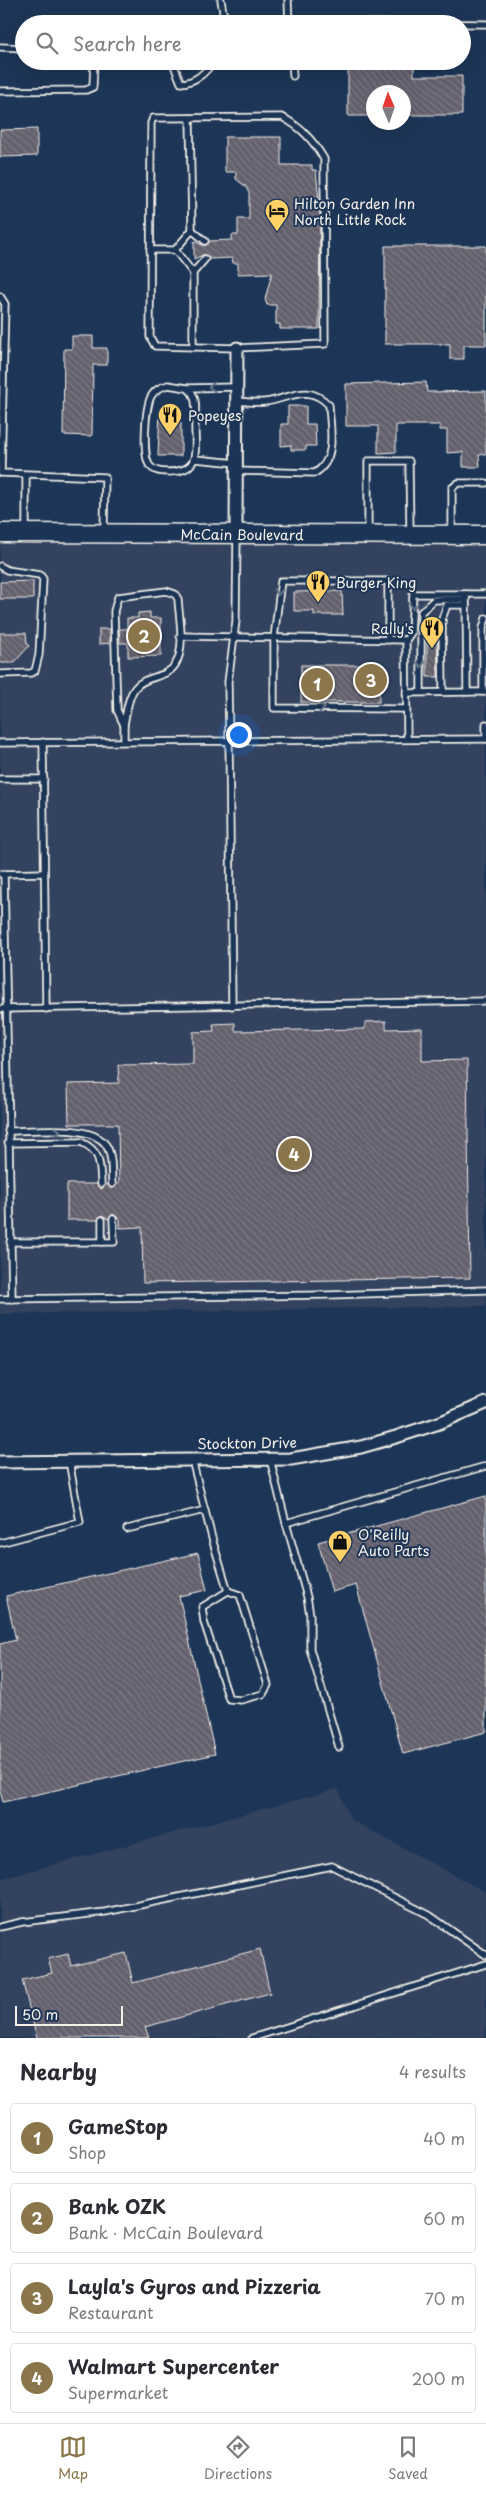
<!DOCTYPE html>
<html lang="en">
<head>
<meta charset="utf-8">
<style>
	:root { --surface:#fff; --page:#f7f7f7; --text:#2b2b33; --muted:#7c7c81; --line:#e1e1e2; --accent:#8a764a }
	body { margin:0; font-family:"Playpen Sans",sans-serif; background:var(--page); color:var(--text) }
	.compass { position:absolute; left:366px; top:85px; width:45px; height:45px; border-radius:50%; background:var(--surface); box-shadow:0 5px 20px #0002; rotate:358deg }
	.scale { position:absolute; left:15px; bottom:12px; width:108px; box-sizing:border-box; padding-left:5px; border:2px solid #f4f1e8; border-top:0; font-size:14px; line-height:18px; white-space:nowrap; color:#f4f1e8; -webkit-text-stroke:4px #1d3557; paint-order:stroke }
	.you { position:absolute; left:238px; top:734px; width:18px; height:18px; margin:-12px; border:4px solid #fff; border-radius:50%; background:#1a73e8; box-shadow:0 0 0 8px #1a73e833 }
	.badge { display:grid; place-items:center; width:32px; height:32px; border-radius:50%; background:var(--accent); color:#fff; font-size:16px; font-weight:700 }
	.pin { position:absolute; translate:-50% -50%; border:2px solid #fff; box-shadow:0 1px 5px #0006 }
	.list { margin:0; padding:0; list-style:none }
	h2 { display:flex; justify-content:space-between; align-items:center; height:65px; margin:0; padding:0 20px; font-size:21px }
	h2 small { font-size:16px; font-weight:400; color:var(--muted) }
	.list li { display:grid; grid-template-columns:32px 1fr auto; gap:15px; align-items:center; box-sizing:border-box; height:70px; margin:0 10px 10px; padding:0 10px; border:1px solid var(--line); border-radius:5px }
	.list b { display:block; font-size:19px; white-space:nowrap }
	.list p { margin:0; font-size:16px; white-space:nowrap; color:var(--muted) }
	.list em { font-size:16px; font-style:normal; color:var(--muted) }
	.icon { flex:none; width:28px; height:28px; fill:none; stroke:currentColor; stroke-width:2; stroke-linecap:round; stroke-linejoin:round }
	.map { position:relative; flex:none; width:486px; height:2038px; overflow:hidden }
	.search { position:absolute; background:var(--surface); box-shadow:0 5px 20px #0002; left:15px; right:15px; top:15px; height:55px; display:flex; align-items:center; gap:12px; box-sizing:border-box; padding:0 18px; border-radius:28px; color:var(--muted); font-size:19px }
	.sheet { height:385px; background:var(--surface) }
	nav { display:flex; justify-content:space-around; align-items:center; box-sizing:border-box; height:70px; border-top:1px solid var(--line); background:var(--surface); font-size:14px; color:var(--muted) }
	nav a { display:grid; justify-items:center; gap:2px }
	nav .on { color:var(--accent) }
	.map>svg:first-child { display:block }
	.built { fill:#32425e }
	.building { fill:url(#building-back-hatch); stroke:#f4f1e8 }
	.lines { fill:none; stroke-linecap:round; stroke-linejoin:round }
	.service-casing { stroke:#f4f1e8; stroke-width:9 }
	.minor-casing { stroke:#f4f1e8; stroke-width:15 }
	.primary-casing { stroke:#f4f1e8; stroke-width:21 }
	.service { stroke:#1d3557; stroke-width:5.5 }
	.minor { stroke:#1d3557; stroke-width:11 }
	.primary { stroke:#1d3557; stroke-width:18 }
	.oneway { stroke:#68778a }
	.labels { text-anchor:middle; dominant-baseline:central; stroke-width:4; stroke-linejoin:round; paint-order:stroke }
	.poi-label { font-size:14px; fill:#f4f1e8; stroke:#1d3557; text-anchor:start }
	.street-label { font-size:14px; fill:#f4f1e8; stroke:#1d3557 }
</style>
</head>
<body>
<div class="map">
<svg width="486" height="2038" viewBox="0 0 486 2038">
	<defs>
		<pattern id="building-back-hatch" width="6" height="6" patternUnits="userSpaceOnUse" patternTransform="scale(1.25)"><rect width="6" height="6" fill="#64616e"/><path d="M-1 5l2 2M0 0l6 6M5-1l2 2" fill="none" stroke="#7b7883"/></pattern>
	</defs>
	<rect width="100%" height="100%" fill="#1d3557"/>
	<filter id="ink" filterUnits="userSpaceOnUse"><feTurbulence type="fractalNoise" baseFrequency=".02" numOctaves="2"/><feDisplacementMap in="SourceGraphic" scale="10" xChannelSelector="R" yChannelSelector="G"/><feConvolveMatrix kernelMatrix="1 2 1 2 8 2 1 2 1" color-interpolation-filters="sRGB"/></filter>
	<g filter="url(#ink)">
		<!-- built -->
		<g class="built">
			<path d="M 0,533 L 486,534 L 486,1306 L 0,1314 Z"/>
			<path d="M 338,1789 L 351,1820 L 486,1892 L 486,2038 L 0,2038 L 0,1879 Z"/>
		</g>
		<!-- building -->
		<g class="building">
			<path d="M 348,61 L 414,61 L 414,76 L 462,76 L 462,115 L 404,115 L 404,92 L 374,92 L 374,116 L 348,116 Z"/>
			<path d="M 37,129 L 37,156 L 0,157 L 0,130 Z"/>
			<path d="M 225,137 L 281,137 L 281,165 L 312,165 L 312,170 L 316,170 L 320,211 L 319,329 L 280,329 L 280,324 L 276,324 L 276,305 L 267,305 L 265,299 L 272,273 L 238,274 L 238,263 L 233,263 L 232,258 L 210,259 L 205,254 L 194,259 L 194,241 L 205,246 L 210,241 L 232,240 L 232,235 L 238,235 L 238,219 L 249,219 L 249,193 L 246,187 L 236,179 L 236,172 L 225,172 Z"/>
			<path d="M 385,246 L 486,246 L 486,345 L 464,345 L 464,359 L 450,359 L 450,344 L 385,344 Z"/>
			<path d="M 72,336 L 93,336 L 93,348 L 107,348 L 107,365 L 93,365 L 92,436 L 63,435 L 64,349 L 72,349 Z"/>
			<path d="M 426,382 L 427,392 L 486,391 L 486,454 L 479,455 L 480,467 L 463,467 L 463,452 L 447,453 L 447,430 L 440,430 L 440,425 L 396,425 L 396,452 L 378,453 L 378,426 L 346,426 L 346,384 Z"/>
			<path d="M 288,406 L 306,406 L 306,424 L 315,424 L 316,446 L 306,446 L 306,450 L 291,450 L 291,445 L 281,446 L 281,424 L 288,424 Z"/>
			<path d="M 160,409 L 172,409 L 172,423 L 181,423 L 181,456 L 158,456 Z"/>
			<path d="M 33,581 L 33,599 L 0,599 L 0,582 Z"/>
			<path d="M 342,591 L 343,615 L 314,615 L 314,611 L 294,611 L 294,592 Z"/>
			<path d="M 150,612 L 150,618 L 161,618 L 161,656 L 128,657 L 128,643 L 120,643 L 119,629 L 127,629 L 127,618 L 138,618 L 138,613 Z"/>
			<path d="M 99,629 L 110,629 L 110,643 L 99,644 Z"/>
			<path d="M 427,631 L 437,631 L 438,677 L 427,677 Z"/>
			<path d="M 0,633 L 26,633 L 27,643 L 29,646 L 14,663 L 0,663 Z"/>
			<rect x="301" y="665" width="78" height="37"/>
			<path d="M 386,1021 L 386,1029 L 422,1028 L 422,1061 L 467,1060 L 470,1278 L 143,1283 L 142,1227 L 120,1228 L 120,1219 L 113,1214 L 108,1219 L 102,1215 L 97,1220 L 67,1220 L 67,1184 L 96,1184 L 101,1189 L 107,1184 L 112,1189 L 119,1183 L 118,1124 L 69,1124 L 68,1084 L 119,1083 L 118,1065 L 193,1064 L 193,1032 L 214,1031 L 213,1024 L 235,1023 L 235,1031 L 365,1029 L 365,1022 Z"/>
			<path d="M 486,1496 L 486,1732 L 403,1754 L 356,1585 L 332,1592 L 318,1542 Z"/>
			<path d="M 198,1553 L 207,1590 L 179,1596 L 215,1754 L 3,1802 L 0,1791 L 0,1644 L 16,1640 L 6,1596 Z"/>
			<path d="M 260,1949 L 270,1993 L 145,2027 L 149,2038 L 37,2038 L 22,1980 L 52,1973 L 48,1959 L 68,1954 L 71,1966 L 126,1953 L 133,1983 Z"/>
		</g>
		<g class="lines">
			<defs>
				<g id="service">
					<path d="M 221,0 L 225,24"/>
					<path d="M 288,0 L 289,24"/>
					<path d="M 358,23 L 486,24"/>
					<path d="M 0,47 L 24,48"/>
					<path d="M 176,61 L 175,68 L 181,83 C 196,82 205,73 214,61"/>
					<path d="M 292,61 L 293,76"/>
					<path d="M 0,91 L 86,90 L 93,87 L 94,61"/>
					<path d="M 282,117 C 301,127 313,140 324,159 L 325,344 L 237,348 L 155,346 L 150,337 L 151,123 L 153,118 Z"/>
					<path d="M 192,230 L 205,241"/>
					<path d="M 150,250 L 175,250 L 192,230 L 190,118"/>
					<path d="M 175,250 L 193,273 L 193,347"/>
					<path d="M 193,273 L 205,259"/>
					<path d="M 0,296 L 5,304 L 1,473 L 105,477 L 104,531"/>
					<path d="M 168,385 L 187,388 C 199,395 195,414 195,427 C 195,453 201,472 167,472 C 161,472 154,471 150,466 C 142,457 145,405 152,395 C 156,389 161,387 168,385 Z"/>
					<path d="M 187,388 L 237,387"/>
					<path d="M 195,459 L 237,463"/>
					<path d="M 237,471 L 315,473 C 338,459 330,428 329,405 C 307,382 290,399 265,402 C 256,403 246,402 237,401"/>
					<path d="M 26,530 L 26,475"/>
					<path d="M 368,532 L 368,461 L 409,461 L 410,532"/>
					<path d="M 452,533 L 452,488 L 458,483 L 486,483"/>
					<path d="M 237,535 L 236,621 L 228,682 L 229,741 L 486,739"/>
					<path d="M 0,566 L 7,570 L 40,575 L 43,579 L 39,655 L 35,671 L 31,673 L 0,674"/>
					<path d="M 166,591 L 175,594 L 178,599 C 179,618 186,648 175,665 C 166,679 145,675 135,688 C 128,697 126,714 124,725 L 117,710 L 114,611 L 118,597 Z"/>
					<path d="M 180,636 L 406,640 L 407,739"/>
					<path d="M 388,640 L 388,581 L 281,581 L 274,638 L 274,708 L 406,709"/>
					<path d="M 406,640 L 411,633 L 413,594 L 486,594"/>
					<path d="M 421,692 L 421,612 L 434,600 L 466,599"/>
					<path d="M 443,692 L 442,619 L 447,605 L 466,605"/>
					<path d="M 467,692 L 485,692"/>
					<path d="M 483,692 L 483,628 L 486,618"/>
					<path d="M 406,693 L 467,692 L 466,594"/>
					<path d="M 124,725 L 124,741"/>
					<path d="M 486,739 L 486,724"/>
					<path d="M 43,742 L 46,1009"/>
					<path d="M 0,743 L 229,741 L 232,1006"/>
					<path d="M 0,779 L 44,779"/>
					<path d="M 1,874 L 44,873"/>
					<path d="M 4,874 L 12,1299"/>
					<path d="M 0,1009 L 486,1001"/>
					<path d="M 8,1131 C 32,1131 91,1123 106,1145 C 113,1156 111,1172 112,1184"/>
					<path d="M 8,1143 L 81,1142 C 101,1151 100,1164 101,1184"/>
					<path d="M 102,1220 L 102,1242"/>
					<path d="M 10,1242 L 114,1242 L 113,1219"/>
					<path d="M 0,1299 L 329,1295 L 486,1290"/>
					<path d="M 270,1459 L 286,1523 L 486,1466"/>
					<path d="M 192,1460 L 213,1542 L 228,1591 L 240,1595 L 268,1685 L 263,1694 L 241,1700 L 229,1699 L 204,1622 L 202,1607 L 228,1591"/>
					<path d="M 286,1523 L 307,1597 L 310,1615 L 310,1649 L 339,1747"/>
					<path d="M 127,1529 L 205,1510"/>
					<path d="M 0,1543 L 80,1522 L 69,1461"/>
					<path d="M 0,1927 L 22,1922 L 105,1912 L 332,1866 L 429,1915 L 486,1955"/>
					<path d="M 252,2038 L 486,1964"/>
				</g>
				<g id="minor">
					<path d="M 236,533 L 237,348"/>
					<path d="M 0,1462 L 291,1459 L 361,1447 L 396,1437 L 439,1423 L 486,1403"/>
				</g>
				<g id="primary">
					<path id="s1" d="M 0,533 L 486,535"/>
				</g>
			</defs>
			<!-- service casing -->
			<use href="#service" class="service-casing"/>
			<!-- minor casing -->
			<use href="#minor" class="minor-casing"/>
			<!-- primary casing -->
			<use href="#primary" class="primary-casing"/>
			<!-- service -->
			<use href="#service" class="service"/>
			<!-- minor -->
			<use href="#minor" class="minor"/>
			<!-- primary -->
			<use href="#primary" class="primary"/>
		</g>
		<!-- one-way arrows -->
		<defs><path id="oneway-chevron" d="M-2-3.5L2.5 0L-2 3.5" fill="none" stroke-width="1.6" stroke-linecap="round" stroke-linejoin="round" transform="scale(1.25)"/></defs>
		<g class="oneway">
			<use href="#oneway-chevron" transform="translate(212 387) rotate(179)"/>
			<use href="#oneway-chevron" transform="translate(278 592) rotate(95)"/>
			<use href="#oneway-chevron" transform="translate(413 606) rotate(94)"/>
			<use href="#oneway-chevron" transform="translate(421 664) rotate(90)"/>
			<use href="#oneway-chevron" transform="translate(322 708) rotate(1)"/>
			<use href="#oneway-chevron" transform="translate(57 1131)"/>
		</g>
	</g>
	<!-- icons -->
	<defs>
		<symbol id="hotel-pin" viewBox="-11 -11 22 30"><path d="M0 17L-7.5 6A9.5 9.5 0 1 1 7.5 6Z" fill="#ffd166" stroke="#1d3557"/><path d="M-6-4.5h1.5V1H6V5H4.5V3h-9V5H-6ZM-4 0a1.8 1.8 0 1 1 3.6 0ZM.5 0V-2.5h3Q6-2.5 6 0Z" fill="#111"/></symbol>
		<symbol id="restaurant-pin" viewBox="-11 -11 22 30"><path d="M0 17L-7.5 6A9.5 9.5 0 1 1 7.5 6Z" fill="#ffd166" stroke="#1d3557"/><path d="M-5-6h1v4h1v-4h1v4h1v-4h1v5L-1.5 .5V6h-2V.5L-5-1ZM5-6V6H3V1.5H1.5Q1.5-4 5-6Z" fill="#111"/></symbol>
		<symbol id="shop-pin" viewBox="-11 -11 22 30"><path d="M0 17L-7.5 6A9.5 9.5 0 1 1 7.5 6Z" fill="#ffd166" stroke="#1d3557"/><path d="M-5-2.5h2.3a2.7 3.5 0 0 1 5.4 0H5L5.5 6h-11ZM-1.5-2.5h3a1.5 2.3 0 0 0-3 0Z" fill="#111"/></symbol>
	</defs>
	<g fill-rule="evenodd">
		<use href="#hotel-pin" x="263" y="197" width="28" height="38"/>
		<use href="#restaurant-pin" x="156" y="401" width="28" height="38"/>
		<use href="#restaurant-pin" x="304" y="568" width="28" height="38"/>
		<use href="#restaurant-pin" x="418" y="614" width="28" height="38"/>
		<use href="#shop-pin" x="326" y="1528" width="28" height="38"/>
	</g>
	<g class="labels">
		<!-- poi labels -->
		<g class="poi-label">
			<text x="294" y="203">Hilton Garden Inn<tspan x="294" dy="16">North Little Rock</tspan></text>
			<text x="188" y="415">Popeyes</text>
			<text x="336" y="582">Burger King</text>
			<text x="414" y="628" text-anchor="end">Rally's</text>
			<text x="358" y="1534">O'Reilly<tspan x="358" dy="16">Auto Parts</tspan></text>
		</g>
		<!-- street labels -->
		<g class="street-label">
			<text stroke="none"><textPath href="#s1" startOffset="242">McCain Boulevard</textPath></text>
			<text transform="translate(247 1443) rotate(-1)">Stockton Drive</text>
		</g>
	</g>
</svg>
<svg class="compass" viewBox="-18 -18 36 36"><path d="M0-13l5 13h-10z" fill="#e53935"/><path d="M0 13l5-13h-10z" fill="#7c7c81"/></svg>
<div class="scale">50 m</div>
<div class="you"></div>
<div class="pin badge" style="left:317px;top:684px">1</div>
<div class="pin badge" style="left:144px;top:636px">2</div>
<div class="pin badge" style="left:371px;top:680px">3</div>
<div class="pin badge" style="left:294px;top:1154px">4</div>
<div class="search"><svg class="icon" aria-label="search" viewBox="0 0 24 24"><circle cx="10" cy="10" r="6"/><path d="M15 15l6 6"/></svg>Search here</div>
</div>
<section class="sheet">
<h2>Nearby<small>4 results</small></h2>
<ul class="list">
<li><span class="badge">1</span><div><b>GameStop</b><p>Shop</p></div><em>40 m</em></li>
<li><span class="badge">2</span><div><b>Bank OZK</b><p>Bank · McCain Boulevard</p></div><em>60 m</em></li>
<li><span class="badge">3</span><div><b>Layla's Gyros and Pizzeria</b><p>Restaurant</p></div><em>70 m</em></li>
<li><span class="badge">4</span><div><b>Walmart Supercenter</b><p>Supermarket</p></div><em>200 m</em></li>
</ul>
</section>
<nav>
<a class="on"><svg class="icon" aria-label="map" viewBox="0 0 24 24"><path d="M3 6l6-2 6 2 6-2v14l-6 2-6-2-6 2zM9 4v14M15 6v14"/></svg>Map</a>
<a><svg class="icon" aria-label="directions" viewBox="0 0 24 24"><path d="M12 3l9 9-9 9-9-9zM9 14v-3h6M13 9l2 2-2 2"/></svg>Directions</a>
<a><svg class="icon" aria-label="saved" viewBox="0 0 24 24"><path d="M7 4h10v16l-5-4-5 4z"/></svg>Saved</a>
</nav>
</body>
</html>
